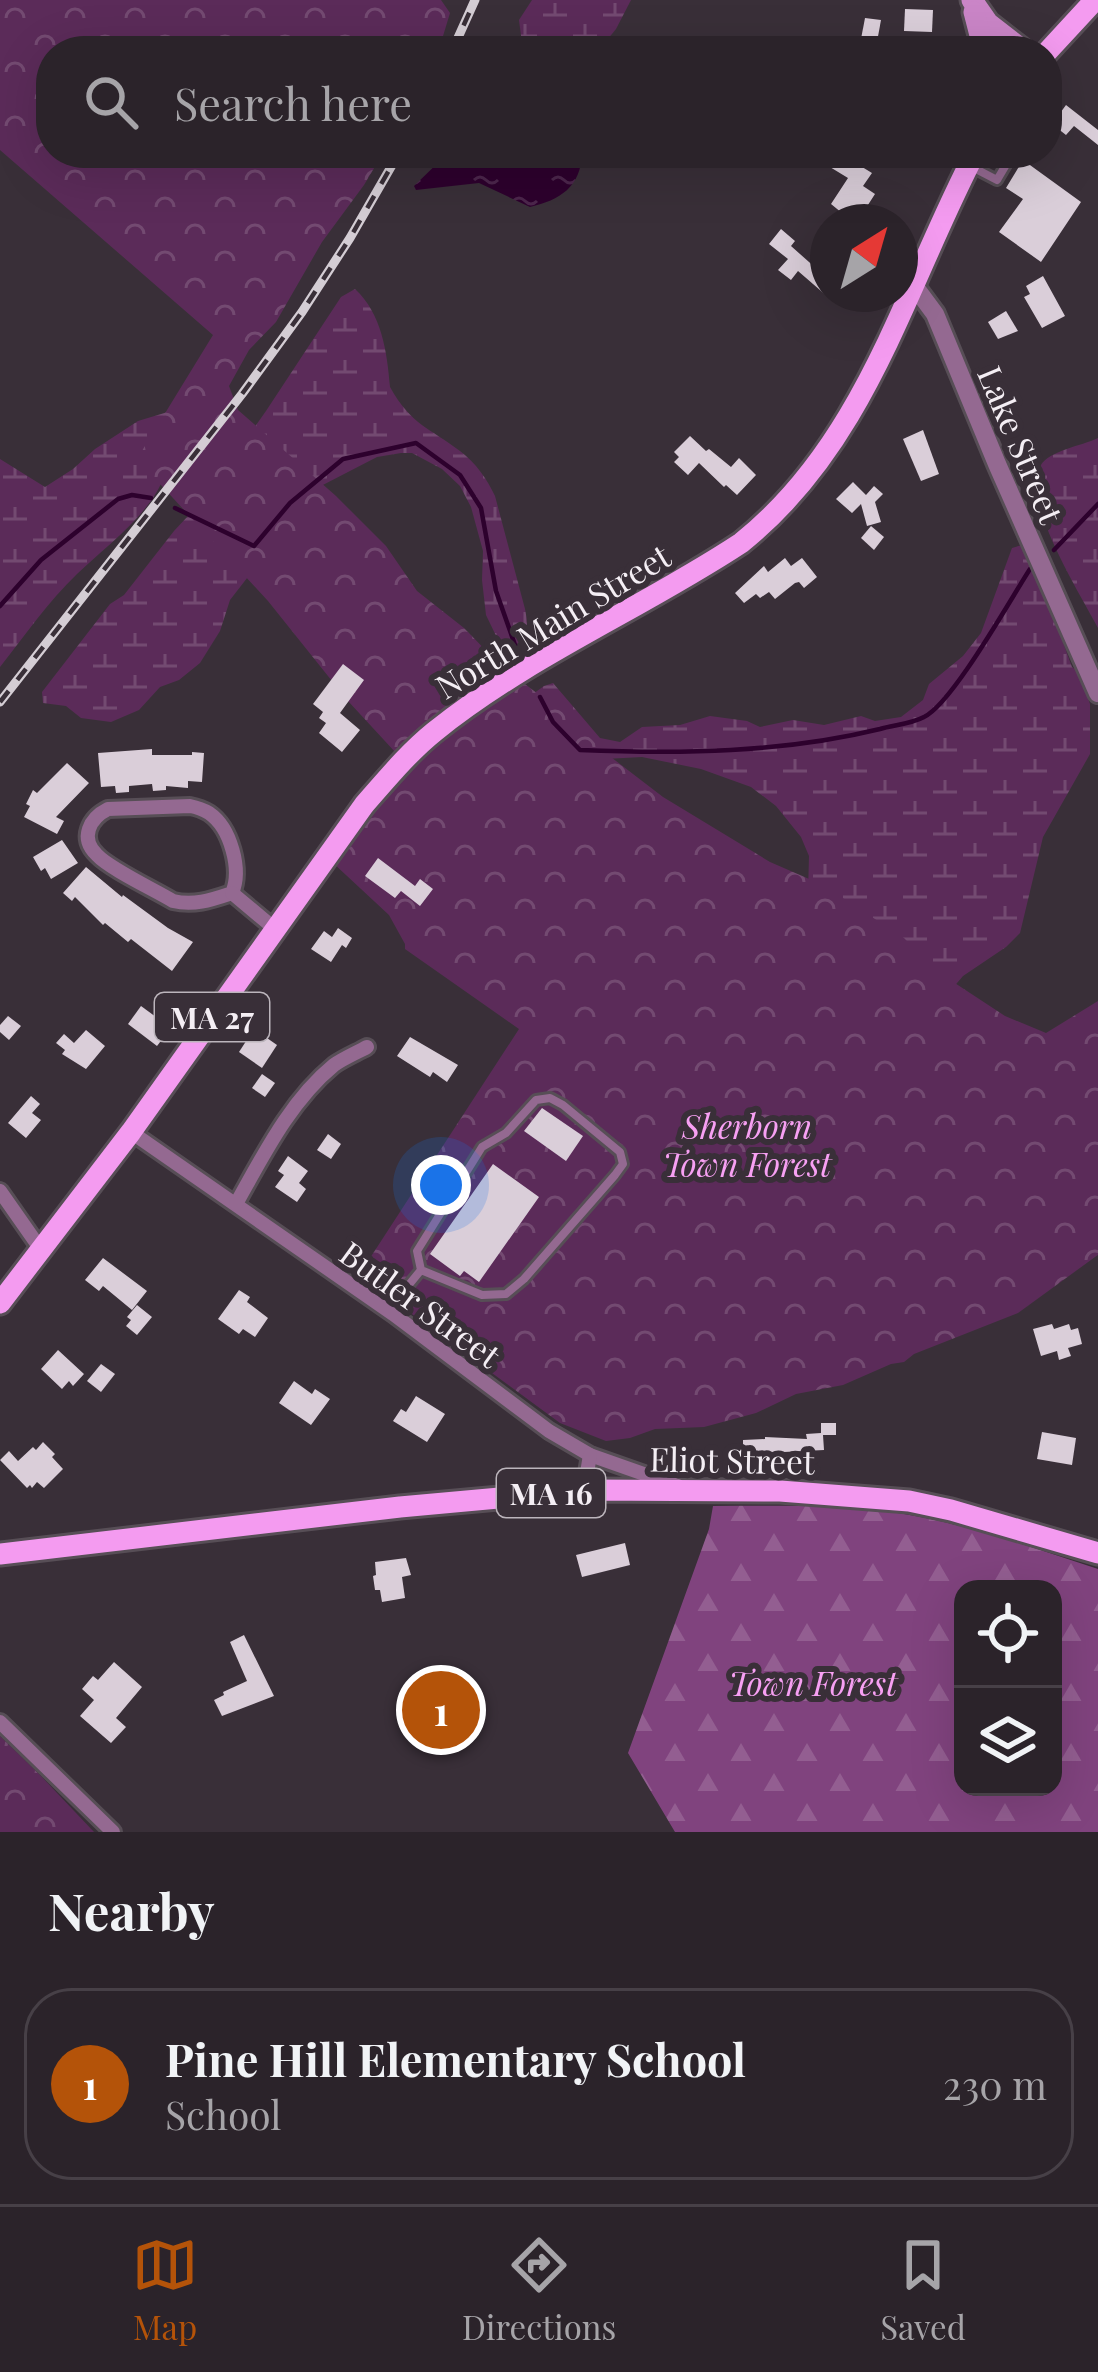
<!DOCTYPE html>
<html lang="en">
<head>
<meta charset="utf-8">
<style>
	:root { --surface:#2b232a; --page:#372f36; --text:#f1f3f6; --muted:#a6a4a8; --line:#474047; --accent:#b45309 }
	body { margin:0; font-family:"Playfair Display",serif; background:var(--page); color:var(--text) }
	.controls { position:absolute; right:36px; bottom:36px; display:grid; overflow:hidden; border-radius:24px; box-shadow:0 12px 48px #0002 }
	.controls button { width:108px; height:108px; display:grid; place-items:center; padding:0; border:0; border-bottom:3px solid var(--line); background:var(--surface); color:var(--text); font:60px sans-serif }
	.compass { position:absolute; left:810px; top:204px; width:108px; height:108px; border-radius:50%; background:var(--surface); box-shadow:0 12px 48px #0002; rotate:37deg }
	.you { position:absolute; left:441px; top:1185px; width:42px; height:42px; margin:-30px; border:9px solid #fff; border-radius:50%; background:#1a73e8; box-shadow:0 0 0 18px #1a73e833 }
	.badge { display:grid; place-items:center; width:78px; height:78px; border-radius:50%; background:var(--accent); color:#fff; font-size:39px; font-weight:700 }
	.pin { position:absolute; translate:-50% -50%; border:6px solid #fff; box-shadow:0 3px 12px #0006 }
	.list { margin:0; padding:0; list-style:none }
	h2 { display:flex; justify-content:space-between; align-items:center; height:156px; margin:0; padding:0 48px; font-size:51px }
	h2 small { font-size:39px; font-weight:400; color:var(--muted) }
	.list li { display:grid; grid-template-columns:78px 1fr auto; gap:36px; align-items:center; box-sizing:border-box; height:192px; margin:0 24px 24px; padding:0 24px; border:3px solid var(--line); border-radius:48px }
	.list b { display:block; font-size:45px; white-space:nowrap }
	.list p { margin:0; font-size:39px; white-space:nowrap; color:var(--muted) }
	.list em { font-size:39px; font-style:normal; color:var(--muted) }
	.icon { flex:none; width:66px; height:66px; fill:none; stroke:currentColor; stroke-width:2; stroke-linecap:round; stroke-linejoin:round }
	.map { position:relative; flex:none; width:1098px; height:1832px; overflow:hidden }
	.search { position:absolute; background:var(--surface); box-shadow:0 12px 48px #0002; left:36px; right:36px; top:36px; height:132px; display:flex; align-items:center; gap:30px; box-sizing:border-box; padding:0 42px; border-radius:48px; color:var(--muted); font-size:45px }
	.sheet { height:372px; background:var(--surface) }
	nav { display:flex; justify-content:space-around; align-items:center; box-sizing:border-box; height:168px; border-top:3px solid var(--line); background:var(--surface); font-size:33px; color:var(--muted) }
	nav a { display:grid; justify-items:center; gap:6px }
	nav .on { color:var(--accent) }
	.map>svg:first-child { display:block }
	.forest { fill:url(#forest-firs); fill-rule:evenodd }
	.wetland { fill:url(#wetland-marsh) }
	.park { fill:url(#park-crowns) }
	.water { fill:url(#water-ripples) }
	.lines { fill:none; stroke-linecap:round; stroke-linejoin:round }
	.stream { stroke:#2d012d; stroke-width:4.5 }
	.building { fill:#daced9 }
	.service-casing { stroke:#574e56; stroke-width:14 }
	.minor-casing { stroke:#574e56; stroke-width:20 }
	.tertiary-casing { stroke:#574e56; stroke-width:24 }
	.secondary-casing { stroke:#574e56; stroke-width:27 }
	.primary-casing { stroke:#574e56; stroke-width:27 }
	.service { stroke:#946991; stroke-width:8 }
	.minor { stroke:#946991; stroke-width:14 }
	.tertiary { stroke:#946991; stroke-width:18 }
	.secondary { stroke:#ca85c7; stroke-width:21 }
	.primary { stroke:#f49bf0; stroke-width:21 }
	.rail-casing { stroke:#d4cdd4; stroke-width:9 }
	.rail { stroke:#392f38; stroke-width:4.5; stroke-dasharray:14; stroke-linecap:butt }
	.labels { text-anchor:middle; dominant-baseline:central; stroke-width:12; stroke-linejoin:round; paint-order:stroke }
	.shield { fill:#392f38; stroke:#bcb5bc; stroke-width:3 }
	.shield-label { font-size:30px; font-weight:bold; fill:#f4eef4 }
	.street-label { font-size:33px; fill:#f4eef4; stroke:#392f38 }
	.park-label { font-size:33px; font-style:italic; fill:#f7a0f3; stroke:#392f38 }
</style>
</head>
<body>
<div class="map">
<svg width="1098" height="1832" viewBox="0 0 1098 1832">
	<defs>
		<pattern id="forest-firs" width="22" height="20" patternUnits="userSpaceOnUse" patternTransform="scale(3)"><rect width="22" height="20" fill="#80437e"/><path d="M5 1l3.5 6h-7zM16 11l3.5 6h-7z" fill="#935e91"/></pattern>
		<pattern id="wetland-marsh" width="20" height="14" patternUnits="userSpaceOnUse" patternTransform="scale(3)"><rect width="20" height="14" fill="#5b2b59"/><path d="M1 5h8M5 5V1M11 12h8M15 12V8" fill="none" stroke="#734a71"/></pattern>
		<pattern id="park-crowns" width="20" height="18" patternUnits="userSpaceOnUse" patternTransform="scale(3)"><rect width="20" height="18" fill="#5b2b59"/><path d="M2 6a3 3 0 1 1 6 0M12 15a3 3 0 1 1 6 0" fill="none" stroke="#734a71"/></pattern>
		<pattern id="water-ripples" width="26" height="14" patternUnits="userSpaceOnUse" patternTransform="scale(3)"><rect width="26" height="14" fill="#2d012d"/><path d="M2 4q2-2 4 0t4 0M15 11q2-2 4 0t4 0" fill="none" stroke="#4c264c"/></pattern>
	</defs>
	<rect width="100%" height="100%" fill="#392f38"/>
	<!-- forest -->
	<path class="forest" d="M 713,1506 C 772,1506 832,1504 891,1512 C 962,1522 1030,1547 1098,1569 L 1098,1832 L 675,1832 L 628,1753 L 709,1529 ZM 963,1589 L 1053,1589 L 1053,1787 L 963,1787 Z"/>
	<!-- wetland -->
	<g class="wetland">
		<path d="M 532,0 L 631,0 L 616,29 L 598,51 L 523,51 L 519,20 Z"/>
		<path d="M 355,289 C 382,314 387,352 390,387 C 411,425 430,428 460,451 C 476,463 487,479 495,496 L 525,609 C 529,629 528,637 510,649 L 500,644 L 486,615 L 482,580 L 483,551 L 471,507 L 460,486 L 442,469 L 412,453 L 401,453 L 377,457 L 317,488 L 230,600 L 220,631 L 200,663 L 179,680 L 160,687 L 139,710 L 111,722 L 81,718 L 66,706 L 43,703 L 42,692 L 110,604 L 124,595 L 174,531 L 202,501 L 266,411 L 341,297 Z"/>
		<path d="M 171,411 C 169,432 170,457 164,476 C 152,513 104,548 77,574 C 48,602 25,635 0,667 L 0,459 L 45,487 L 73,469 L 95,449 L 138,421 Z"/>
		<path d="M 1098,438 L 1098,628 C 1081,595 1019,498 1041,465 C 1049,451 1081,446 1098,438 Z"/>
		<path d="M 1022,545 L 1041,582 L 1072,667 L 1079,673 L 1090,704 L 1090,754 L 1043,837 L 1020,933 L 1006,947 L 963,976 L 905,1044 L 808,894 L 809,856 L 801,837 L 776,806 L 751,787 L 701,769 L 642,757 L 567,761 L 526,699 L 544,686 L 553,683 L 600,738 L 620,742 L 642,727 L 680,725 L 710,716 L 747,721 L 760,727 L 793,720 L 824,725 L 861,716 L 875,721 L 901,717 L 923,700 L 929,684 L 963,656 L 981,633 L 1012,548 Z"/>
	</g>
	<!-- park -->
	<g class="park">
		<path d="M 0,0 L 441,0 L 450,13 L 443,36 L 435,51 L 51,51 L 51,153 L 383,153 L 364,185 L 322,242 L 276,322 L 249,350 L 229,386 L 238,410 L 336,496 L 386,546 L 417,591 L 464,628 L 502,667 L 569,717 L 603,751 L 663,797 L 770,862 L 823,885 L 904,938 L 935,970 L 1005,1016 L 1046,1033 L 1098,1001 L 1098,1255 L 1095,1257 L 1018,1313 L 914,1354 L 904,1362 L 891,1364 L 843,1385 L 796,1394 L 756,1413 L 704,1427 L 655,1429 L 630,1438 L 606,1441 L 560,1423 L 359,1275 L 519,1029 L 405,949 L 405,944 L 389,915 L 332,862 L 396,753 L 348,701 L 268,601 L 137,459 L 213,335 L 0,150 Z"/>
		<path d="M 0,1736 L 39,1774 L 94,1832 L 0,1832 Z"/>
	</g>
	<!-- water -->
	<path class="water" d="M 448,153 L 582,153 C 581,187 560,200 530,207 L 479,183 L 416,190 L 414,186 Z"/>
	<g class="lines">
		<!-- stream -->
		<g class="stream">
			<path d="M 175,508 L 254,546 L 290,503 L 343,459 L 416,443 L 460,475 L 481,508 L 496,591 L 515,645"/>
			<path d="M 1054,550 L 1098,504"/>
			<path d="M 0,606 L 41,560 L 118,499 L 132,495 L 151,498"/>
			<path d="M 540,697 L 553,722 L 580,750 C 680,754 782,753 880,729 C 894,725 911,724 924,717 C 952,704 1010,600 1030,569"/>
		</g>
	</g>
	<!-- building -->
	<g class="building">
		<path d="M 905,9 L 933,10 L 932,32 L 904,31 Z"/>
		<path d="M 865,18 L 881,20 L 877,42 L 861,39 Z"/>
		<path d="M 1066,105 L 1098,130 L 1098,145 L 1074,126 L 1066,135 L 1052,124 Z"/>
		<path d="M 832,153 L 853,153 L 849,159 L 872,173 L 863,186 L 875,194 L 866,208 L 871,211 L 864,222 L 853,222 L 831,204 L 848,178 L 825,164 Z"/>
		<path d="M 1023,160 L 1081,202 L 1041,262 L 999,232 L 1023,199 L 1006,188 Z"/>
		<path d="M 781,229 L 795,241 L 791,246 L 818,270 L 828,259 L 828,297 L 798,271 L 791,280 L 778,270 L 788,259 L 769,244 Z"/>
		<path d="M 1043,276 L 1065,316 L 1042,328 L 1024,297 L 1030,294 L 1026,286 Z"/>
		<path d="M 1006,311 L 1018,331 L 998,339 L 988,322 Z"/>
		<path d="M 923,430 L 939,474 L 921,481 L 903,439 Z"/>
		<path d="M 690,436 L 706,451 L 709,449 L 731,467 L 739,458 L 756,475 L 737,495 L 726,485 L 724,487 L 699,463 L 688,475 L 674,462 L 679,457 L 674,452 Z"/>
		<path d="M 853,482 L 866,495 L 874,486 L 883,494 L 875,502 L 881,522 L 867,526 L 861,504 L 852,513 L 836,499 Z"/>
		<path d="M 871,526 L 884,537 L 874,550 L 861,538 Z"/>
		<path d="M 785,558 L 791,566 L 802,558 L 817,577 L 804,588 L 799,582 L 795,583 L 775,599 L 769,592 L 760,598 L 756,594 L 744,603 L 735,593 L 764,566 L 768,572 Z"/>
		<path d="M 343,664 L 364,680 L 340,713 L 360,730 L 342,752 L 319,733 L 326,723 L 319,718 L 323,712 L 313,704 Z"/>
		<path d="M 152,749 L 152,755 L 192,755 L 192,752 L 204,753 L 202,782 L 188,781 L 188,788 L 166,786 L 166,790 L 153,791 L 152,784 L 129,786 L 129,792 L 116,793 L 115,786 L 101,787 L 98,753 Z"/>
		<path d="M 67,763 L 89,783 L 56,817 L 64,821 L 57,834 L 24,817 L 30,806 L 26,804 L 33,790 L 37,793 Z"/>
		<path d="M 62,840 L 78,863 L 51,879 L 45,868 L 41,871 L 33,857 Z"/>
		<path d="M 378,858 L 415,886 L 420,879 L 433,889 L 420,906 L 401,891 L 395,898 L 365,876 Z"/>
		<path d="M 86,867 L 122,897 L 123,895 L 168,928 L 193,942 L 172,971 L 131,939 L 128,942 L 105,923 L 103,925 L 75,897 L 72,901 L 63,893 Z"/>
		<path d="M 338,928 L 352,938 L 346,948 L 342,945 L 331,962 L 311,949 L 324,931 L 332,937 Z"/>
		<path d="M 141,1006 L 171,1028 L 157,1046 L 128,1024 Z"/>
		<path d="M 8,1016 L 21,1026 L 9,1040 L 0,1032 L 0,1025 Z"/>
		<path d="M 254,1029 L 277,1045 L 262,1068 L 239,1052 Z"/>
		<path d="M 86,1030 L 105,1046 L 86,1069 L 62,1054 L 65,1050 L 56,1043 L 64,1034 L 74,1043 Z"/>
		<path d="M 410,1037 L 458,1065 L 447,1082 L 433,1072 L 430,1077 L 397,1056 Z"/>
		<path d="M 262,1074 L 275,1083 L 265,1097 L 252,1088 Z"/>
		<path d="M 31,1096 L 40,1104 L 32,1113 L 41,1120 L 26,1138 L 8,1123 Z"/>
		<path d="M 542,1108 L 583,1136 L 566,1161 L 524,1131 Z"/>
		<path d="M 328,1134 L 341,1144 L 331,1159 L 317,1150 Z"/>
		<path d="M 288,1156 L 308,1171 L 299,1183 L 306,1189 L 297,1202 L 275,1187 L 284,1175 L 278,1171 Z"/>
		<path d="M 493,1164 L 539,1197 L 479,1282 L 464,1271 L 460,1276 L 430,1254 Z"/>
		<path d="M 103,1258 L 147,1291 L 132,1310 L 103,1286 L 99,1291 L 85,1280 Z"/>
		<path d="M 239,1290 L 250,1297 L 247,1302 L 268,1318 L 255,1337 L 243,1329 L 239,1334 L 218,1319 Z"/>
		<path d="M 137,1305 L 152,1317 L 137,1335 L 126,1326 L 131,1320 L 127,1317 Z"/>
		<path d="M 1052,1324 L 1054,1329 L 1069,1324 L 1071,1330 L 1078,1328 L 1082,1344 L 1068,1348 L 1071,1356 L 1059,1360 L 1057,1351 L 1041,1356 L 1033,1329 Z"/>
		<path d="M 58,1350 L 84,1374 L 73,1386 L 69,1381 L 62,1389 L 41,1369 Z"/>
		<path d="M 101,1364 L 115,1374 L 101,1392 L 87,1381 Z"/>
		<path d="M 294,1381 L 312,1394 L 315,1389 L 330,1399 L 311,1425 L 279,1403 Z"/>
		<path d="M 416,1396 L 445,1414 L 427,1442 L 393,1421 L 401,1409 L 406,1412 Z"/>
		<path d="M 821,1423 L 836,1423 L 836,1435 L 823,1435 L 824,1450 L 784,1452 L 784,1455 L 743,1453 L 743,1440 L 765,1439 L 765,1437 L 807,1439 L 806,1434 L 821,1433 Z"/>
		<path d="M 1042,1432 L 1076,1438 L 1072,1465 L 1037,1459 Z"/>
		<path d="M 43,1442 L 55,1454 L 52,1457 L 63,1469 L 44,1488 L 37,1482 L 32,1488 L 30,1485 L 27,1488 L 0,1460 L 9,1451 L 18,1461 L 33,1447 L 36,1450 Z"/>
		<path d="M 625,1543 L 630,1565 L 582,1577 L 576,1555 Z"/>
		<path d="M 406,1558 L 411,1575 L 402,1577 L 405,1598 L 382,1602 L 380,1590 L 375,1590 L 373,1576 L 376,1575 L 375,1562 Z"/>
		<path d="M 244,1635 L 274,1696 L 222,1716 L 214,1700 L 224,1695 L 223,1692 L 247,1681 L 230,1642 Z"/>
		<path d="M 114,1662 L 142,1687 L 116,1718 L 126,1727 L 111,1743 L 80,1716 L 94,1700 L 82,1689 L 93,1676 L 98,1680 Z"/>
	</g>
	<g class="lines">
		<defs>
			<g id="service">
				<path d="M 970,166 L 997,180 L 1013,153"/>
				<path d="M 389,1309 L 421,1270 L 482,1295 L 506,1294 L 524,1279 L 615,1175 L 623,1164 L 620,1152 L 563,1105 L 550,1098 L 536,1100 L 506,1133 L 482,1147 L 417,1251 L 421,1270"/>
			</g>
			<g id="minor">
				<path d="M 190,806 C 195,807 204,810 209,813 C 231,828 242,870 232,893 C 211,900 194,906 173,901 C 155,890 110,869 97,855 C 79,838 90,818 108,809 Z"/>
				<path d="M 232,893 L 275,929"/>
				<path d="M 131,1132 L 393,1314 L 549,1431 L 590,1455 L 678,1486"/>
				<path d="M 0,1191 L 42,1251"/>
				<path d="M 236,1204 C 263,1156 290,1101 334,1065 C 344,1058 356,1053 367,1047"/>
				<path d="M 573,1491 L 587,1473 L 590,1455"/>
				<path d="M 0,1722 L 113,1832"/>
			</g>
			<path id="tertiary" d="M 915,287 L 935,314 L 997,464 L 1098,693"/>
			<g id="secondary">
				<path d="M 972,0 L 988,23 L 1024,51"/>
				<path d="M 974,12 L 984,51"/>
			</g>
			<g id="primary">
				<path d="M 1047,52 L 1095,0"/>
				<path d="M 0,1303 L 131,1132 L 364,805 C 386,780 408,753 434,732 C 528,656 641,609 741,543 C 866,443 904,289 975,153"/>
				<path d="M 0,1554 L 400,1507 L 587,1490 L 780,1491 L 909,1501 L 951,1510 L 1098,1553"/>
			</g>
		</defs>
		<!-- service casing -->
		<use href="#service" class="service-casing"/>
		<!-- minor casing -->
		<use href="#minor" class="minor-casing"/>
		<!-- tertiary casing -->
		<use href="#tertiary" class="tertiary-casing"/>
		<!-- secondary casing -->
		<use href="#secondary" class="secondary-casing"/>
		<!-- primary casing -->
		<use href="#primary" class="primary-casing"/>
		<!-- service -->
		<use href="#service" class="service"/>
		<!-- minor -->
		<use href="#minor" class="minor"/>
		<!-- tertiary -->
		<use href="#tertiary" class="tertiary"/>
		<!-- secondary -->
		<use href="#secondary" class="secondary"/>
		<!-- primary -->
		<use href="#primary" class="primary"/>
		<defs>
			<g id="rail">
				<path d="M 452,51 L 475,0"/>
				<path d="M 0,702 L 242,394 L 302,312 L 350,238 L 399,153"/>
			</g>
		</defs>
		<!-- rail casing -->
		<use href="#rail" class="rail-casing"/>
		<!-- rail -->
		<use href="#rail" class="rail"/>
	</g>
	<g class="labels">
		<!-- shield labels -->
		<g class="shield">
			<rect x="155" y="993" width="114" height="48" rx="9"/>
			<rect x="497" y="1469" width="108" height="48" rx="9"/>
		</g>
		<g class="shield-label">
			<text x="212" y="1017">MA 27</text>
			<text x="551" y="1493">MA 16</text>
		</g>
		<!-- street labels -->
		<g class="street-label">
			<text transform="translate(1022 444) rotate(67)">Lake Street</text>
			<text transform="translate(552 620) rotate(-31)">North Main Street</text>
			<text transform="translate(421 1303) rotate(36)">Butler Street</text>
			<text transform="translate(732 1459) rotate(1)">Eliot Street</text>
		</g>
		<!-- park labels -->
		<g class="park-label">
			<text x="747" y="1125">Sherborn<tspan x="747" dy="38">Town Forest</tspan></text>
			<text x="813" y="1682">Town Forest</text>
		</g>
	</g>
</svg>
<div class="controls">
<button><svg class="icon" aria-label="locate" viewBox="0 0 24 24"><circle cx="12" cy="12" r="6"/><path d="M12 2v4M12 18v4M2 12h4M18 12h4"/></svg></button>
<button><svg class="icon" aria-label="layers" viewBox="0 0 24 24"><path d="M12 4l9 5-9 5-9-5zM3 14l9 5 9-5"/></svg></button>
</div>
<svg class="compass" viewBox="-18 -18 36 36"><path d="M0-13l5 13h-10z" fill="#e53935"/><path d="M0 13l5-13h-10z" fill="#a6a4a8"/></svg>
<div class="you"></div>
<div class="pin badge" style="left:441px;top:1710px">1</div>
<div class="search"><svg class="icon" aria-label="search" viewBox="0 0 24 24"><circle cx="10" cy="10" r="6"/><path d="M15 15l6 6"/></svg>Search here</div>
</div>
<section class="sheet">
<h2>Nearby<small></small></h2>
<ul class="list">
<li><span class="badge">1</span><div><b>Pine Hill Elementary School</b><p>School</p></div><em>230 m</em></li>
</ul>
</section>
<nav>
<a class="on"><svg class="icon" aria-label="map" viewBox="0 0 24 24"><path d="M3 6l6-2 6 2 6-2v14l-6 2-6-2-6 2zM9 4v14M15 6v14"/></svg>Map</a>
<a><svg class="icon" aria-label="directions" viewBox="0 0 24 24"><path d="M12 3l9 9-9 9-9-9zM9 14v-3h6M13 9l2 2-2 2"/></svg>Directions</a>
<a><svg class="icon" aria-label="saved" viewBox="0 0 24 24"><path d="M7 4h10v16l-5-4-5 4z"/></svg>Saved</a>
</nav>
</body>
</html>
